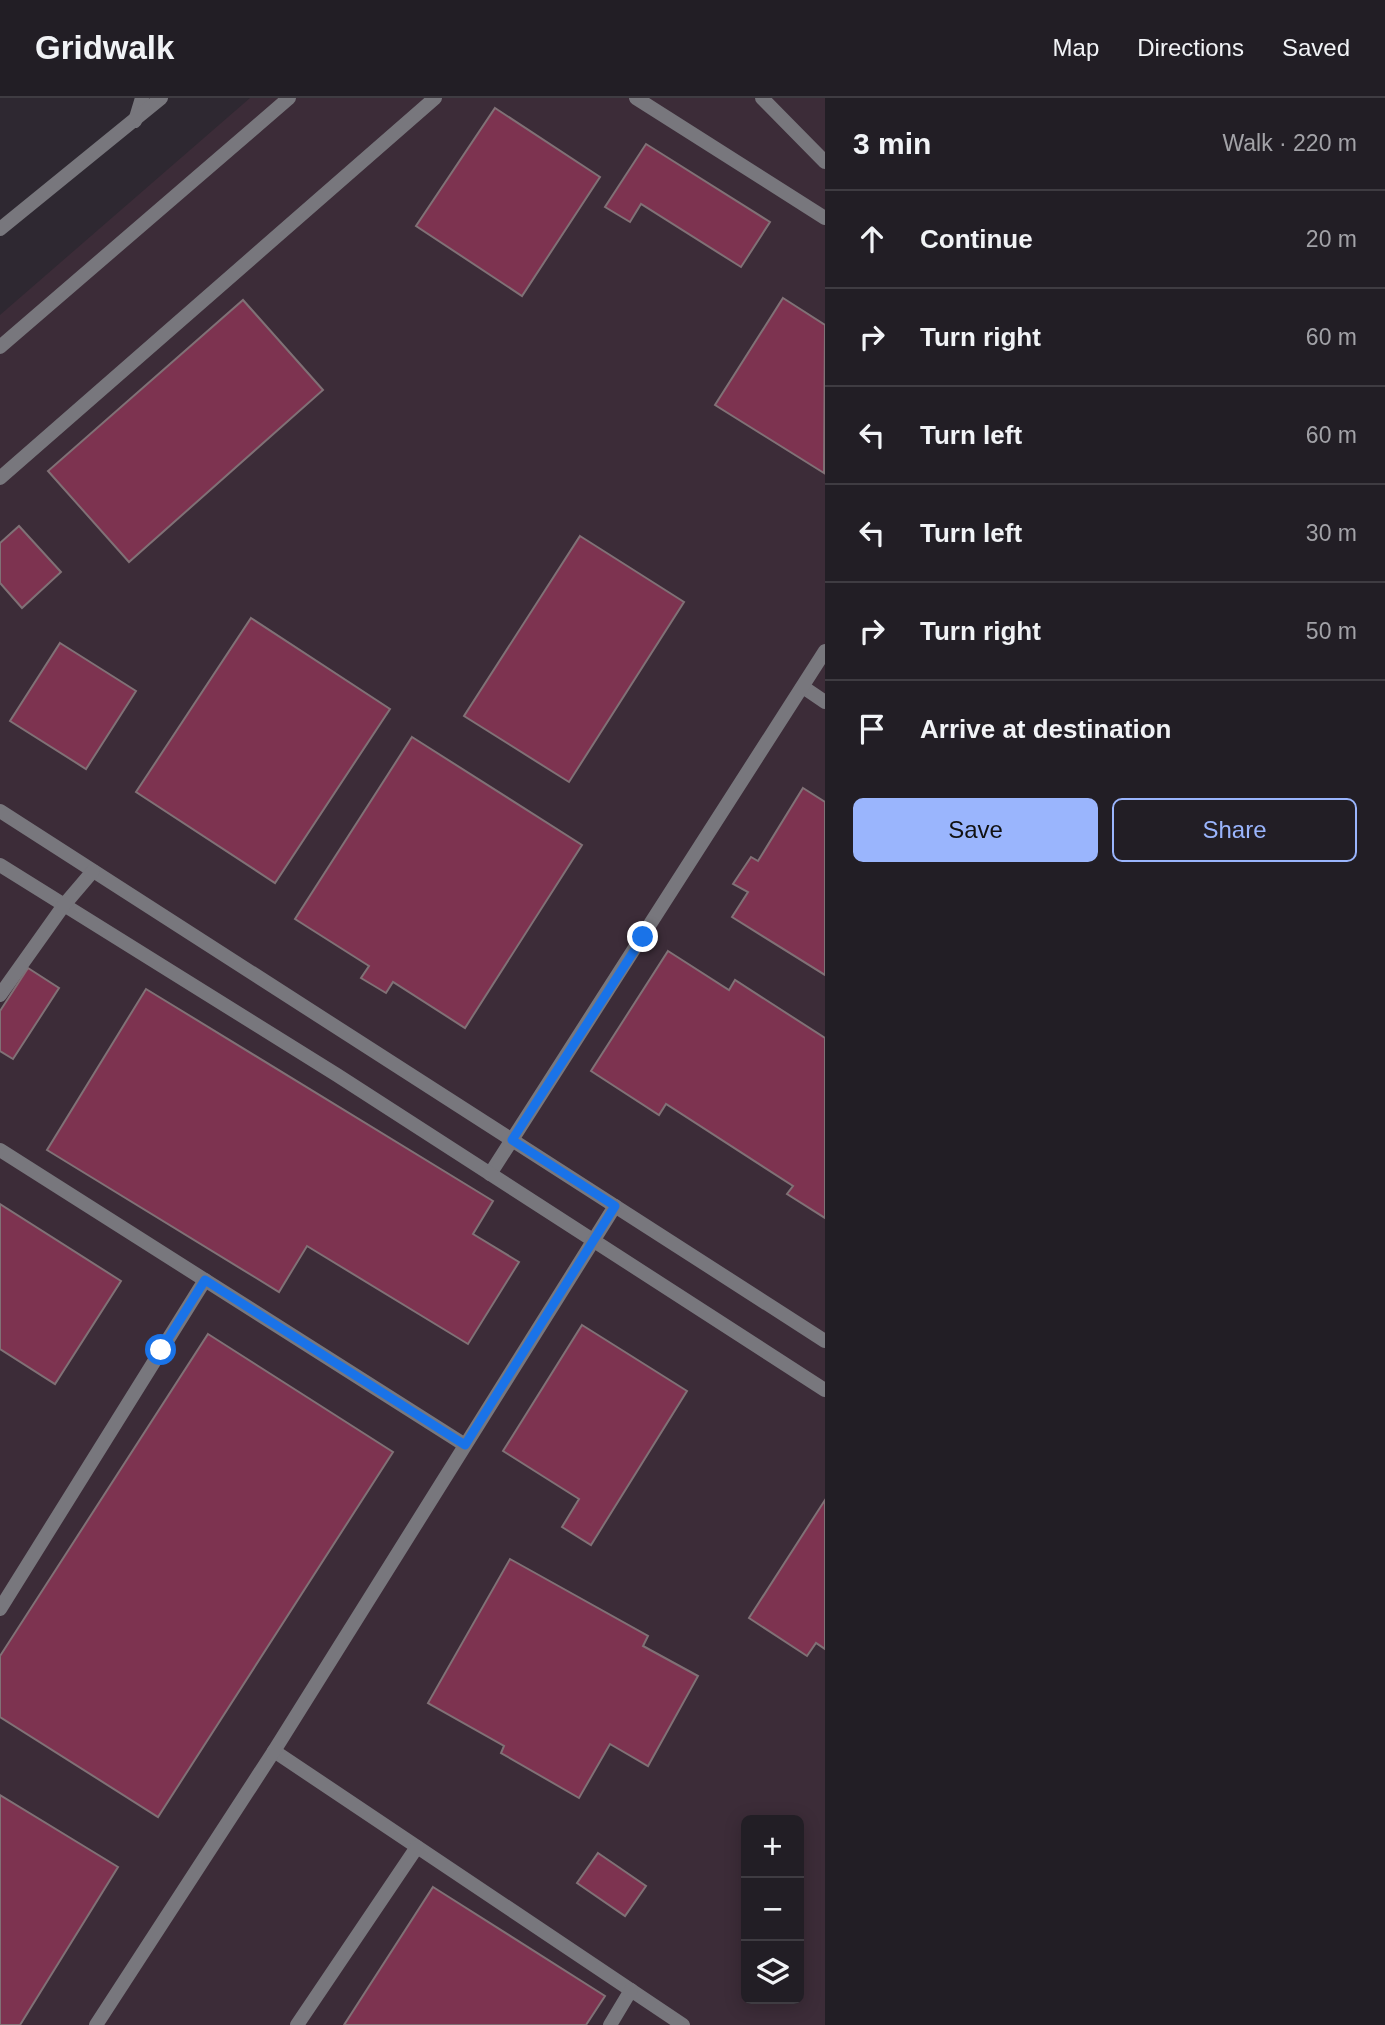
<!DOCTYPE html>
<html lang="en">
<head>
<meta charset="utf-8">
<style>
	:root { --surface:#221e25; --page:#2e2b32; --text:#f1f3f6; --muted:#a2a2a7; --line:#3f3c42; --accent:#9ab5fd }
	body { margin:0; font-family:Arial,sans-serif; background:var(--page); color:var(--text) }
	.controls { position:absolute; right:21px; bottom:21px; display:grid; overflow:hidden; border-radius:10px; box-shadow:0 4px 18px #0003 }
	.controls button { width:63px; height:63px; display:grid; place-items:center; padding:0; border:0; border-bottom:2px solid var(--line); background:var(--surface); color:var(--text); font:35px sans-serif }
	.stop { position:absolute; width:21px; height:21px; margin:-16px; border:5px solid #1a73e8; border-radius:50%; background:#fff }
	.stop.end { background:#1a73e8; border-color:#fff; box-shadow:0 2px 7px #0008 }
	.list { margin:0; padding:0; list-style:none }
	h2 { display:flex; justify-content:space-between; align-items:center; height:91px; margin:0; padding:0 28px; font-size:30px }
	h2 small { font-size:23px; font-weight:400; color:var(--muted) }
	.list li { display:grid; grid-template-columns:46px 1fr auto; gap:21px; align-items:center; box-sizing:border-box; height:98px; padding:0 28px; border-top:2px solid var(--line) }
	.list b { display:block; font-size:26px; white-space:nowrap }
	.list em { font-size:23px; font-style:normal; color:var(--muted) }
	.actions { display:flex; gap:14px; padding:21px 28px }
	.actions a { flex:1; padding:16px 0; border:2px solid var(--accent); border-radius:10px; text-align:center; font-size:24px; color:var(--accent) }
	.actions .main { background:var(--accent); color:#111 }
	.icon { flex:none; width:38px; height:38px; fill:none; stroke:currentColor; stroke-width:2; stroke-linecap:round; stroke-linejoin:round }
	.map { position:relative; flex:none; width:825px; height:1927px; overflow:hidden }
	header { display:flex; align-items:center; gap:42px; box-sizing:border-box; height:98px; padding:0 35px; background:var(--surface); border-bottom:2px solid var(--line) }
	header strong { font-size:33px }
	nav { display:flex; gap:38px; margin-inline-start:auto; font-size:24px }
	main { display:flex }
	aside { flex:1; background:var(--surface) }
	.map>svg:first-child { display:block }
	.industrial { fill:#3c2c38; fill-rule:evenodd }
	.building { fill:#7d3350; stroke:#807176; stroke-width:2 }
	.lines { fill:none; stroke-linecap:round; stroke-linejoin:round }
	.service { stroke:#78777d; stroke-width:14 }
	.minor { stroke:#78777d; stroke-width:14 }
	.tertiary { stroke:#78777d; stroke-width:14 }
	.route { stroke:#1a73e8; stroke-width:9 }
</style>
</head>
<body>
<header>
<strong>Gridwalk</strong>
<nav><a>Map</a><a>Directions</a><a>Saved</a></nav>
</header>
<main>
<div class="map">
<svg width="825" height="1927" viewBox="0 0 825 1927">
	<rect width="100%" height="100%" fill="#2e2831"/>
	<!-- industrial -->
	<path class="industrial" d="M 250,0 L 825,0 L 825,1927 L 0,1927 L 0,217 ZM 746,1722 L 799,1722 L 799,1901 L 746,1901 Z"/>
	<!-- building -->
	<g class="building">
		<path d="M 495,10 L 600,79 L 522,198 L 416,128 Z"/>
		<path d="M 646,46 L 770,124 L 741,169 L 641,106 L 630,124 L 605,109 Z"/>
		<path d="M 783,200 L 825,227 L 824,375 L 715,307 Z"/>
		<path d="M 243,202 L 323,292 L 129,464 L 48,373 Z"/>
		<path d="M 19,428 L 61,474 L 22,510 L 0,485 L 0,445 Z"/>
		<path d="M 580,438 L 684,504 L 569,684 L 464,618 Z"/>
		<path d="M 251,520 L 390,611 L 275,785 L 136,694 Z"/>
		<path d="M 60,545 L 136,593 L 86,671 L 10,623 Z"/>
		<path d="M 412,639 L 582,747 L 465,930 L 393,884 L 386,895 L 361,880 L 369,868 L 295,821 Z"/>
		<path d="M 803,690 L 825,704 L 825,877 L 732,819 L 748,794 L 733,786 L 751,759 L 758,763 Z"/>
		<path d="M 668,853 L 729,892 L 735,882 L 825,940 L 825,1120 L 787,1096 L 793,1088 L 666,1006 L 659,1017 L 591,973 Z"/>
		<path d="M 28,870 L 59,890 L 13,961 L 0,953 L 0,913 Z"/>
		<path d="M 146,891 L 493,1103 L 473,1136 L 519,1164 L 468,1246 L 307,1148 L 279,1194 L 47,1052 Z"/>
		<path d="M 0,1106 L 121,1183 L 55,1286 L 0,1251 Z"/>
		<path d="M 582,1227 L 687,1293 L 591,1447 L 562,1429 L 579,1401 L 503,1353 Z"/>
		<path d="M 208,1236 L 393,1354 L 158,1719 L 0,1619 L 0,1558 Z"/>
		<path d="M 825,1402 L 825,1551 L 816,1545 L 807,1558 L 749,1520 Z"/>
		<path d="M 510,1461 L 648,1538 L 643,1548 L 698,1578 L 648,1668 L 610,1646 L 579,1700 L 501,1655 L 504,1648 L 428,1605 Z"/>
		<path d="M 0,1697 L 118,1769 L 20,1927 L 0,1927 Z"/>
		<path d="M 598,1755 L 646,1788 L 625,1818 L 577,1785 Z"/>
		<path d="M 433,1789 L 605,1898 L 586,1927 L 344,1927 Z"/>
	</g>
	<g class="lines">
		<!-- service -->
		<g class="service">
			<path d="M 636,0 L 825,120"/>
			<path d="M 762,0 L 825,64"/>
			<path d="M 135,23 L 142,0"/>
			<path d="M 0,249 L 289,0"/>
			<path d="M 0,380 L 435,0"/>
			<path d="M 803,589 L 825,604"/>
			<path d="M 490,1076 L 825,553"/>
		</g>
		<!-- minor -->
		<g class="minor">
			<path d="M 0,713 L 825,1243"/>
			<path d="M 0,767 L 337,977 L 825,1292"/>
			<path d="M 0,897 L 64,807 L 93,773"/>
			<path d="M 0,1052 L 465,1347"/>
			<path d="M 0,1511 L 205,1182"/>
			<path d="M 274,1653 L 683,1927"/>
			<path d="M 96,1927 L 274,1653 L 615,1108"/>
			<path d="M 297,1927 L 417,1749"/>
			<path d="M 610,1927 L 631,1892"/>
		</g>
		<!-- tertiary -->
		<path class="tertiary" d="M 0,131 L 161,0"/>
	</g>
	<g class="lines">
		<!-- route -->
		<path class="route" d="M 161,1252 L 205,1182 L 465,1347 L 615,1108 L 512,1042 L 643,839"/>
	</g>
</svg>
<div class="controls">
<button>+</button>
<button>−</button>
<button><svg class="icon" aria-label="layers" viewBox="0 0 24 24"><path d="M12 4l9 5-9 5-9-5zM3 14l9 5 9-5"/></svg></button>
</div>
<div class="stop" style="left:161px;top:1252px"></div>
<div class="stop end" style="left:643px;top:839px"></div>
</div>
<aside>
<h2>3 min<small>Walk · 220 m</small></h2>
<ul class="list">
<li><svg class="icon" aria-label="ahead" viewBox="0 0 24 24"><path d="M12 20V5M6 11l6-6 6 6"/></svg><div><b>Continue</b></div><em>20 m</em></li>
<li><svg class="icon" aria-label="right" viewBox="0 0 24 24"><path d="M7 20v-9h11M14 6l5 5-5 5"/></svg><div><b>Turn right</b></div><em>60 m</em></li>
<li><svg class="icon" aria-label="left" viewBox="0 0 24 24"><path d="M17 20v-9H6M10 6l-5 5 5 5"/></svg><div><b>Turn left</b></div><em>60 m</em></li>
<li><svg class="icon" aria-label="left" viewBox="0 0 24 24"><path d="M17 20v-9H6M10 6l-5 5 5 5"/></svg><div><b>Turn left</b></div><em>30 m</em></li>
<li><svg class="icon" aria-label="right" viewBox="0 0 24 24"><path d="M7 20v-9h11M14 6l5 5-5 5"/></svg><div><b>Turn right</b></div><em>50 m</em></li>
<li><svg class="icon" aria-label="arrive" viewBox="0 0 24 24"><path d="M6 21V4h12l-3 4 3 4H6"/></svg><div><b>Arrive at destination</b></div></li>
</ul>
<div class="actions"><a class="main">Save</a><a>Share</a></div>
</aside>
</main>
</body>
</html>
